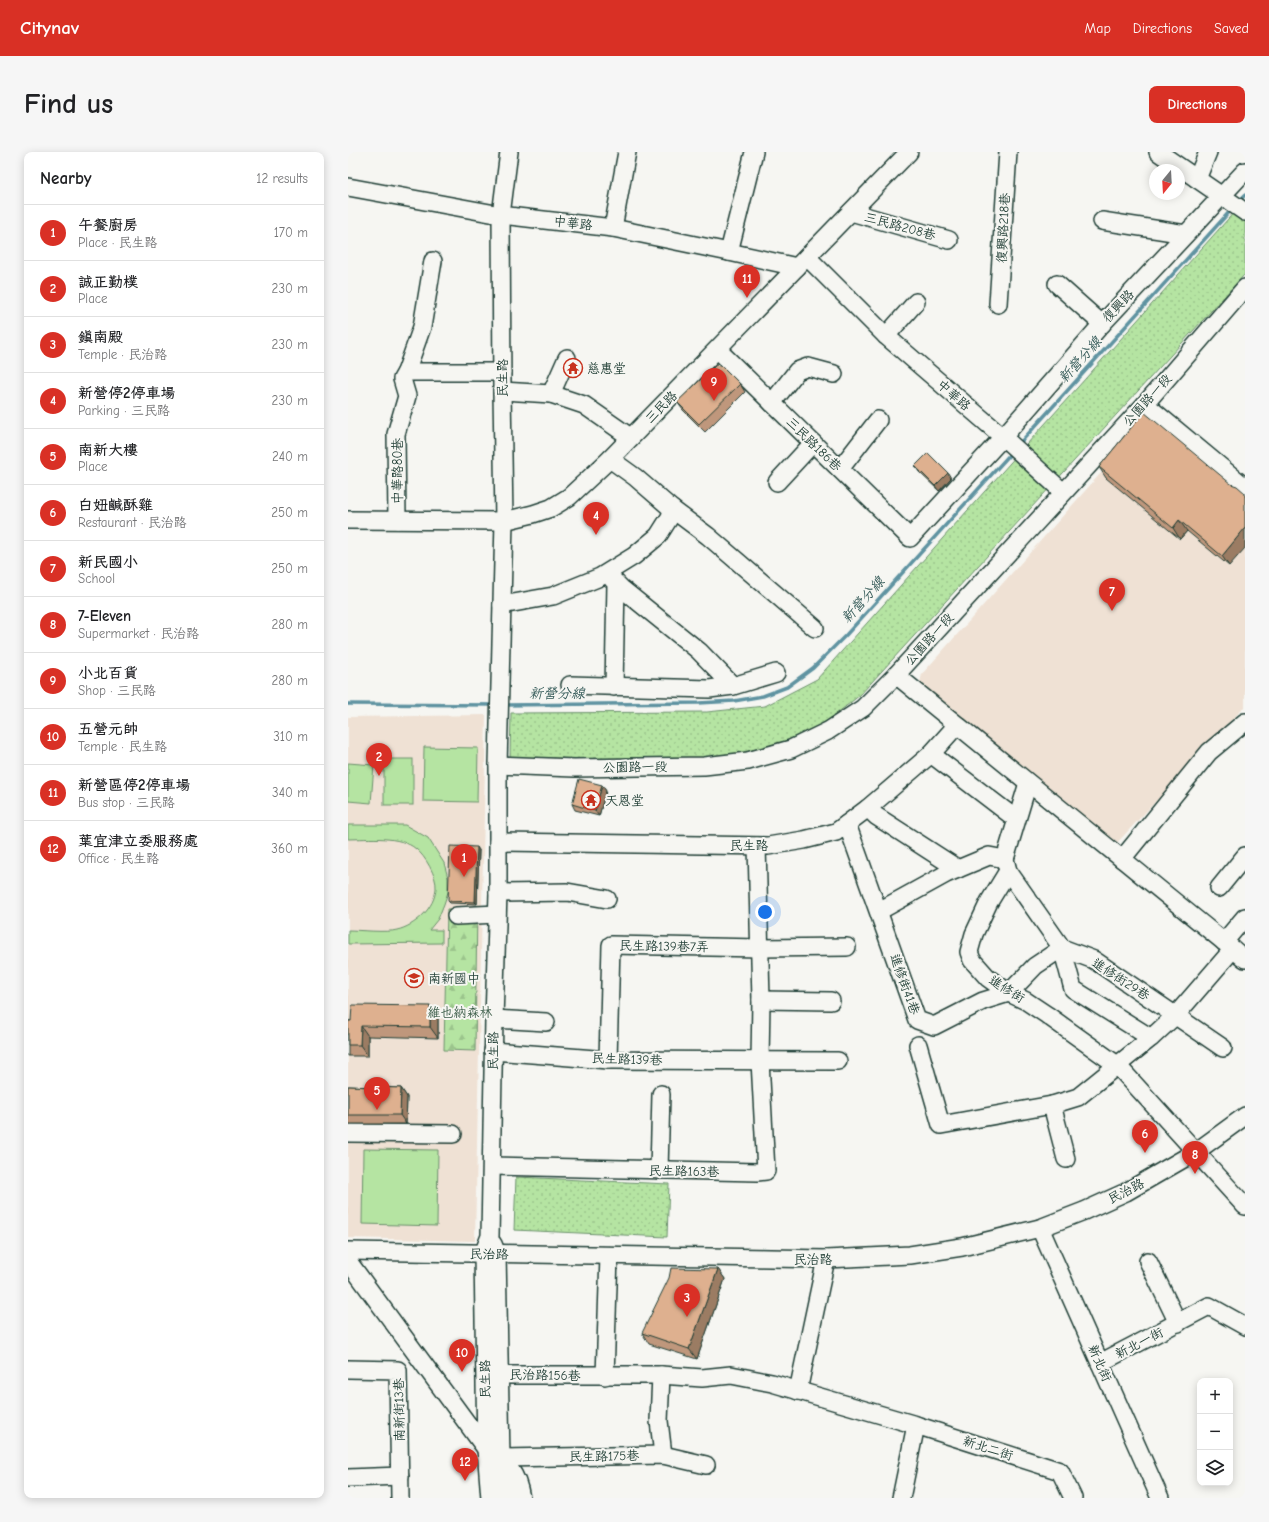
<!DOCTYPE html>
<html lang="en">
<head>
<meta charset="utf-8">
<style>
	:root { --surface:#fff; --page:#f6f6f6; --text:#202124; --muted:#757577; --line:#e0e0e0; --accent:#d93025 }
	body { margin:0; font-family:"Comic Neue","LXGW WenKai TC",sans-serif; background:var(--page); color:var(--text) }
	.controls { position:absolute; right:12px; bottom:12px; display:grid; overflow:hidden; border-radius:8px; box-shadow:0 2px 10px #0003 }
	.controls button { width:36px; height:36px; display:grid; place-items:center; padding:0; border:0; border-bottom:1px solid var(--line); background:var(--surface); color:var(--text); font:20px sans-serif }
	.compass { position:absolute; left:801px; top:12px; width:36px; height:36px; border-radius:50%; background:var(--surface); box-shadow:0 2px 10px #0003; rotate:198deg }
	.you { position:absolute; left:417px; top:760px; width:14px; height:14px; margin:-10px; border:3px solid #fff; border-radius:50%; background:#1a73e8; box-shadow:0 0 0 6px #1a73e833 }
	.badge { display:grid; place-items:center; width:26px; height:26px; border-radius:50%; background:var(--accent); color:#fff; font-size:13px; font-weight:700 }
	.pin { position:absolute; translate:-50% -33px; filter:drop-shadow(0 1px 2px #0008) }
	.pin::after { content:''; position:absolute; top:21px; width:14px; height:12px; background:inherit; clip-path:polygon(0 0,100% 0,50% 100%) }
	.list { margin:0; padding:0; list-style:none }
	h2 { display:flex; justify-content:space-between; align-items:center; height:52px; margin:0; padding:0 16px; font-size:17px }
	h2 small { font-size:13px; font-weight:400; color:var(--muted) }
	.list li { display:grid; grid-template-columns:26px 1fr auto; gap:12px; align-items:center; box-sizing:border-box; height:56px; padding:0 16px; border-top:1px solid var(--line) }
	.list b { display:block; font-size:15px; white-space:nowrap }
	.list p { margin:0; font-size:13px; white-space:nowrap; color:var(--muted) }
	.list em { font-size:13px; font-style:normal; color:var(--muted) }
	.icon { flex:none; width:22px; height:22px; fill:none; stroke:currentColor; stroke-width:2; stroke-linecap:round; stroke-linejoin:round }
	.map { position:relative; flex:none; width:897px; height:1346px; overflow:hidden; border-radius:8px }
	header { display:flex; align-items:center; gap:24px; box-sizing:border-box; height:56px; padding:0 20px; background:var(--accent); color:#fff }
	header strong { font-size:19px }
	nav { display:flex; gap:22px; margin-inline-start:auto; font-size:14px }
	.intro { display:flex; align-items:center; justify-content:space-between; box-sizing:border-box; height:96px; padding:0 24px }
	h1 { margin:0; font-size:28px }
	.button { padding:10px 18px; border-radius:8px; background:var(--accent); color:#fff; font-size:14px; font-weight:700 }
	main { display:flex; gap:24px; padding:0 24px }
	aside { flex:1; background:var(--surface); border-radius:8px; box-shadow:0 2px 10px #0003 }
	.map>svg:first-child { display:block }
	.built { fill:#efe1d4 }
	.grass { fill:url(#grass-dots); stroke:#6a906b }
	.forest { fill:url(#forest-firs); stroke:#6a906b }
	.pitch { fill:#b5e4a2; stroke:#6a906b }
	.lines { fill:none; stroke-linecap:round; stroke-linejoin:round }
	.stream { stroke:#5e93a1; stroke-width:3.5 }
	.minor-casing { stroke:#1f3d34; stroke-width:20 }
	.minor { stroke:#f6f6f2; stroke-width:17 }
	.wall { fill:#bf977b; stroke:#1f3d34 }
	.shaded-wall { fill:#9b7b64; stroke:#1f3d34 }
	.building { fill:#deb08f; stroke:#1f3d34 }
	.labels { text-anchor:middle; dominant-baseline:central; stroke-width:4; stroke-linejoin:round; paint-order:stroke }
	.street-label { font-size:13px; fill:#1f3d34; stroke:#f6f6f2 }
	.poi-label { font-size:13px; fill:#1f3d34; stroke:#f6f6f2; text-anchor:start }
	.park-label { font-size:13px; fill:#3d5e4a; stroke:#f6f6f2 }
	.water-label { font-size:14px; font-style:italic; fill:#345a58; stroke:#f6f6f2 }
</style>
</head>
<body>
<header>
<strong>Citynav</strong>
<nav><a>Map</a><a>Directions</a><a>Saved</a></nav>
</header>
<div class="intro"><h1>Find us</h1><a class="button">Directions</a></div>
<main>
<aside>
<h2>Nearby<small>12 results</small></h2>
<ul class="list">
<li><span class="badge">1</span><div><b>午餐廚房</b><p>Place · 民生路</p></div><em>170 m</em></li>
<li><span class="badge">2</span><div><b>誠正勤樸</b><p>Place</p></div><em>230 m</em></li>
<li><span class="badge">3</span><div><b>鎮南殿</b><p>Temple · 民治路</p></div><em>230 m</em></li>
<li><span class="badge">4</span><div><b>新營停2停車場</b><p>Parking · 三民路</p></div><em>230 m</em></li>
<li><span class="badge">5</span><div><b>南新大樓</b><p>Place</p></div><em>240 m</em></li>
<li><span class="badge">6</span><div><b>白妞鹹酥雞</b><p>Restaurant · 民治路</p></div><em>250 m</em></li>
<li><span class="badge">7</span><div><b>新民國小</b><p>School</p></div><em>250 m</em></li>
<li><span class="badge">8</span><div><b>7-Eleven</b><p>Supermarket · 民治路</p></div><em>280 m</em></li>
<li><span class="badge">9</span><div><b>小北百貨</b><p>Shop · 三民路</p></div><em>280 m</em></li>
<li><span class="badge">10</span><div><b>五營元帥</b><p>Temple · 民生路</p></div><em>310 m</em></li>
<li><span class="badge">11</span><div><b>新營區停2停車場</b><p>Bus stop · 三民路</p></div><em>340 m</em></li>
<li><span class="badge">12</span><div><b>葉宜津立委服務處</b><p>Office · 民生路</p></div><em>360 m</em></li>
</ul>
</aside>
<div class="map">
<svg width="897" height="1346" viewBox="0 0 897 1346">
	<defs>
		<pattern id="grass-dots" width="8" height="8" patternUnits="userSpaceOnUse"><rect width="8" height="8" fill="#b5e4a2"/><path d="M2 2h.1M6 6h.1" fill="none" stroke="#9bc48c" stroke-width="1.8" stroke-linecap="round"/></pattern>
		<pattern id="forest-firs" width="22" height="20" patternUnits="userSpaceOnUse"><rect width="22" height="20" fill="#b5e4a2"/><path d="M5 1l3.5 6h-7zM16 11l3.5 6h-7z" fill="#9bc48c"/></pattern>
	</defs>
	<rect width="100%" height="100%" fill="#f6f6f2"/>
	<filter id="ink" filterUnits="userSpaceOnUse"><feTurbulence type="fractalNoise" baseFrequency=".025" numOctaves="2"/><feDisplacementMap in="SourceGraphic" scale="8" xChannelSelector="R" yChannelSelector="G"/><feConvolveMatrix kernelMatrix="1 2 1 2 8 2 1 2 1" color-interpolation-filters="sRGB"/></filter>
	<g filter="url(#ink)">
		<!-- built -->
		<g class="built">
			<path d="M 793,276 L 897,348 L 897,554 L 766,694 L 571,535 L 574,522 Z"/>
			<path d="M 138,563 L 127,1089 L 0,1086 L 0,565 Z"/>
		</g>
		<!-- grass -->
		<g class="grass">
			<path d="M 897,48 L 897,122 L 512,543 L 478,570 L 438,589 L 375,606 L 301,607 L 162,606 L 163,561 L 359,560 L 417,554 L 469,527 Z"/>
			<path d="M 168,1025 L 321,1032 L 319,1085 L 166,1078 Z"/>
		</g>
		<!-- forest -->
		<path class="forest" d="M 99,757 L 129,757 L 127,899 L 96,898 Z"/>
		<!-- pitch -->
		<g class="pitch">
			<path d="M 76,595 L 130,596 L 129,650 L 75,649 Z"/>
			<rect x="36" y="607" width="29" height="46"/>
			<path d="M 0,611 L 26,613 L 23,651 L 0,649 Z"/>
			<path d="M 0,673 L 57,673 L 80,686 L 96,711 L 100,726 L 100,740 L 96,752 L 90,767 L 81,778 L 94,778 L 94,791 L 0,792 L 0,778 C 11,778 39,781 49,778 C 67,774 87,756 88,736 C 89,724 77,704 68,697 C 52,683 20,687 0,687 Z"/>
			<path d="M 15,997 L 90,998 L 89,1074 L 14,1072 Z"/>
		</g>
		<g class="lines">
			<!-- stream -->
			<g class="stream">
				<path d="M 891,49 L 897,43"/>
				<path d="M 671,292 L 884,57"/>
				<path d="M 0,552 L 147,553"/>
				<path d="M 155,553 L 351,551 L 386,549 L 415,544 L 439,535 L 465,516 L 498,483 L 664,300"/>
			</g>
			<defs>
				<g id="minor">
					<path d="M 810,0 L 897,60"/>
					<path d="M 849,27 L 860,0"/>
					<path d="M 0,35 L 153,63 L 265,76 L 381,100 L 449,115"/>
					<path d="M 503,60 L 601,88"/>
					<path d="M 754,69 L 838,82"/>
					<path d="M 265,76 L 279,0"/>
					<path d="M 381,100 L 406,0"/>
					<path d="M 459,105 L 538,184 L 655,285 L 715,340"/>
					<path d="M 709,132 L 754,172"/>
					<path d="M 650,152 L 660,0"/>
					<path d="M 538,184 L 568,150"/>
					<path d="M 370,198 L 562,386 L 655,285 L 754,172 L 897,19"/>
					<path d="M 58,220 L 154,220"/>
					<path d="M 154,239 L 203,242 L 236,253 L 282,285"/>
					<path d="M 203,242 L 219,206"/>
					<path d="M 424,251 L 449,219 L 460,215 L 486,222"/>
					<path d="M 797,252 L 897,335"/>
					<path d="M 492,317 L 530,268"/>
					<path d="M 429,330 L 465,291"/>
					<path d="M 324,357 L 360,384 L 467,476"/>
					<path d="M 0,368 L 156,369 L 185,362 L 203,356 L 221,345 L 262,307 L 561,0"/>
					<path d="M 49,368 L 48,282 L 59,244 L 54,227 L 58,220 L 74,175 L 85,109"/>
					<path d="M 264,427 L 268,431 L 266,535"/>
					<path d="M 268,431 L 273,436 L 351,499 L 385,534"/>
					<path d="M 154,453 L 205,444 L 252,425 L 286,404 L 310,384 L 322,365 L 324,357 L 287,325 L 262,307"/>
					<path d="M 548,523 L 897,807"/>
					<path d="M 222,533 L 361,537 L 385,534 L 428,521"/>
					<path d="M 583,602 L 668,667"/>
					<path d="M 150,613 L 226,616 L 356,614 L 400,609 L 443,597 L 480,579 L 515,556 L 548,523 L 797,252 L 897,136"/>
					<path d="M 680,631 L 657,707 L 660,719 L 714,796 L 746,808 L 875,896"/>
					<path d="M 520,656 L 528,664 L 610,717"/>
					<path d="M 499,672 L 569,868 L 586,874 L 635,849 L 661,841 L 687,814 L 714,796 L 725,837 L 803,886"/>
					<path d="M 150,690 L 420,694 L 456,688 L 488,680 L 520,656 L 583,602 L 609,573"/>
					<path d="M 774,707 L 861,600 L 897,570"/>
					<path d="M 660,719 L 641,750 L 626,782 L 621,800 L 624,808 L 640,826 L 661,841 L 678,849 L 699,863 L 769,913 L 897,1054"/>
					<path d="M 871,736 L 897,704"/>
					<path d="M 150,741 L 219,740 L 259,747"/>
					<path d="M 531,759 L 598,722 L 641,704 L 657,707"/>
					<path d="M 108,764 L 149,762"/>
					<path d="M 876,790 L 897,765"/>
					<path d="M 413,848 L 483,849"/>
					<path d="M 146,867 L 198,870"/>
					<path d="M 570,893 L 593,973 L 704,953 L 730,945 L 803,886 L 828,863 L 885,797"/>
					<path d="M 145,899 L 260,908 L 490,909"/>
					<path d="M 260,908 L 263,793 L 412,796 L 499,795"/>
					<path d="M 704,953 L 718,1007"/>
					<path d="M 0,981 L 105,982"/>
					<path d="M 144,1014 L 409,1020 L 418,1019 L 412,909 L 413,848 L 409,694"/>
					<path d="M 311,1018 L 313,942"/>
					<path d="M 692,1076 L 812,1346"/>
					<path d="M 145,1092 L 149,1102 L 153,1306 L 156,1346"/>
					<path d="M 0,1099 L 478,1107 L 562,1103 L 614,1095 L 692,1076 L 736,1059 L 778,1040 L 849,999 L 897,964"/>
					<path d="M 0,1109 L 138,1297 C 159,1310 169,1321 173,1346"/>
					<path d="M 800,1109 L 830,1171"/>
					<path d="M 752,1211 L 861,1154 L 897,1174"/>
					<path d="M 0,1217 L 50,1218 L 52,1346"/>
					<path d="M 141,1223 L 313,1223 L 311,1269 L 315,1303"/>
					<path d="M 313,1223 L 354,1226 L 383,1223 L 424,1231 L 568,1273"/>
					<path d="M 257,1224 L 261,1104"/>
					<path d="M 450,1239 L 478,1107"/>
					<path d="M 153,1306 L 315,1303 L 358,1313"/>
					<path d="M 0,1326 L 52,1324"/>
					<path d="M 142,1346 L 138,1297 L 135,1102 L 142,1084 L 146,867 L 150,741 L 150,613 L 156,369 L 154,239 L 153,63 L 161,0"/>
					<path d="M 553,1346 L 568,1273 L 712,1319 L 725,1346"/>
				</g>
			</defs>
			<!-- minor casing -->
			<use href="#minor" class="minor-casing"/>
			<!-- minor -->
			<use href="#minor" class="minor"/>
		</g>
		<!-- wall -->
		<g class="wall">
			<path d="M 392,232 L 397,240 L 357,280 L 335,258 L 329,250 Z"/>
			<path d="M 796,260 L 881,414 L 839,379 L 832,387 L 758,326 L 751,315 Z"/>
			<path d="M 567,314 L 603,326 L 591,339 L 571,320 Z"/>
			<path d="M 254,633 L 258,639 L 251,664 L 227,658 L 224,652 Z"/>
			<path d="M 131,698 L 129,752 L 102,751 L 100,749 Z"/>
			<path d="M 90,865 L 90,886 L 20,884 L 20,904 L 0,904 L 0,869 Z"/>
			<path d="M 0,934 L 53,936 L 59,945 L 58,972 L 0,972 Z"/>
			<path d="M 370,1117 L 377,1127 L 349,1207 L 301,1192 L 294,1181 Z"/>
		</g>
		<!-- shaded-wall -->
		<g class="shaded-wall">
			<path d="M 600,321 L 603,326 L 591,339 L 587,334 Z"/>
			<path d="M 831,368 L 839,379 L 832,387 L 825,376 Z"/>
			<path d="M 897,376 L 897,396 L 881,414 L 874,404 Z"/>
			<path d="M 254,633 L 258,639 L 251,664 L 247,659 Z"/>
			<path d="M 129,695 L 131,698 L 129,752 L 127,750 Z"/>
			<path d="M 82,854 L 90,865 L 90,886 L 82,875 Z"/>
			<path d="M 13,874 L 20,884 L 20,904 L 12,893 Z"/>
			<path d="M 53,936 L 59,945 L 58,972 L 52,963 Z"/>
			<path d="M 370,1117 L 377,1127 L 349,1207 L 341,1197 Z"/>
		</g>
		<!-- building -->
		<g class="building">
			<path d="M 368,213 L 375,215 L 392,232 L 351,272 L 329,250 Z"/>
			<path d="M 796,260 L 883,332 L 889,334 L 897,341 L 897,376 L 874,404 L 831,368 L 825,376 L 751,315 Z"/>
			<path d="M 580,301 L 600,321 L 587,334 L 567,314 Z"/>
			<path d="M 231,627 L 254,633 L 247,659 L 224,652 Z"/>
			<path d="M 102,694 L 129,695 L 127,750 L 100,749 Z"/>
			<path d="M 4,853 L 82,854 L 82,875 L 13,874 L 12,893 L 0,893 L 0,869 L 3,869 Z"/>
			<path d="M 0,934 L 53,936 L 52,963 L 0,963 Z"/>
			<path d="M 323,1116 L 370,1117 L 341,1197 L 294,1181 L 321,1126 Z"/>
		</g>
	</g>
	<!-- icons -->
	<defs>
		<symbol id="temple-ring" viewBox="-11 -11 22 22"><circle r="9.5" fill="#f6f6f2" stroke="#c8321e" stroke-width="1.5"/><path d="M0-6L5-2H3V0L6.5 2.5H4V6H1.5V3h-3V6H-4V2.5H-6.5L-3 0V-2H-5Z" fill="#c8321e"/></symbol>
		<symbol id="school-ring" viewBox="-11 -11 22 22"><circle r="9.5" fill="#f6f6f2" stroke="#c8321e" stroke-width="1.5"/><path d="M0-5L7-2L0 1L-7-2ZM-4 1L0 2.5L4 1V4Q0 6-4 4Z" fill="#c8321e"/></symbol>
	</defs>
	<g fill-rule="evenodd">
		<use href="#temple-ring" x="214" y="205" width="22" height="22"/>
		<use href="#temple-ring" x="232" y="637" width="22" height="22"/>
		<use href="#school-ring" x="55" y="815" width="22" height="22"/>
	</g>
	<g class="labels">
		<!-- street labels -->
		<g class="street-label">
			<text transform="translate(225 71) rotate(7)">中華路</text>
			<text transform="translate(552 74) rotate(15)">三民路208巷</text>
			<text transform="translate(655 76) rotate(-87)">復興路218巷</text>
			<text transform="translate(770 154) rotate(-47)">復興路</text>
			<text transform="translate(154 226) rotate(-90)">民生路</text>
			<text transform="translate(606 243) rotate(41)">中華路</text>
			<text transform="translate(799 248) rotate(-48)">公園路一段</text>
			<text transform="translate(313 255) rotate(-45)">三民路</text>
			<text transform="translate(466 292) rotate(44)">三民路186巷</text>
			<text transform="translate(49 319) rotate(-90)">中華路80巷</text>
			<text transform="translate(581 487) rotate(-48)">公園路一段</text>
			<text transform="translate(287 615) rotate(-1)">公園路一段</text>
			<text x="401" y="693">民生路</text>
			<text transform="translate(316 794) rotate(1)">民生路139巷7弄</text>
			<text transform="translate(773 827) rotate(33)">進修街29巷</text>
			<text transform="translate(557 832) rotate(70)">進修街41巷</text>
			<text transform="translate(659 837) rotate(32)">進修街</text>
			<text transform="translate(145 899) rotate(-89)">民生路</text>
			<text transform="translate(279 907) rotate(2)">民生路139巷</text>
			<text transform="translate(336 1019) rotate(1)">民生路163巷</text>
			<text transform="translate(778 1039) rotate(-27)">民治路</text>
			<text transform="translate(141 1102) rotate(1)">民治路</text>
			<text x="465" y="1107">民治路</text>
			<text transform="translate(791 1191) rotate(-27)">新北一街</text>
			<text transform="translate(752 1211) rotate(66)">新北街</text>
			<text transform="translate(197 1223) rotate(1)">民治路156巷</text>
			<text transform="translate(137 1227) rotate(-91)">民生路</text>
			<text transform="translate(51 1258) rotate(-91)">南新街13巷</text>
			<text transform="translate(640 1296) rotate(18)">新北二街</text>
			<text transform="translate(256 1304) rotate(-1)">民生路175巷</text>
		</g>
		<!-- poi labels -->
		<g class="poi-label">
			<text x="239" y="216">慈惠堂</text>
			<text x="257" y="648">天恩堂</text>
			<text x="80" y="826">南新國中</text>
		</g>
		<!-- park labels -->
		<g class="park-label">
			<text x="112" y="860">維也納森林</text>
		</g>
		<!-- water labels -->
		<g class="water-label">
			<text transform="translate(732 208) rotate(-48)">新營分線</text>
			<text transform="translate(515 448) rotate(-48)">新營分線</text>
			<text x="209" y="541">新營分線</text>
		</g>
	</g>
</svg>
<div class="controls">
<button>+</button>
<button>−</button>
<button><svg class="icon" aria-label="layers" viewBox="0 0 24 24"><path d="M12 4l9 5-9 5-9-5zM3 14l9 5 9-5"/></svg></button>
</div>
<svg class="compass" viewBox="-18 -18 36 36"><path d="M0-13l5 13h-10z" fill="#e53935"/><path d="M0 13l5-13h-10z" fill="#757577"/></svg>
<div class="you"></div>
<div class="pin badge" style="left:116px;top:725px">1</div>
<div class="pin badge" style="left:31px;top:624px">2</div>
<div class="pin badge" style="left:339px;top:1165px">3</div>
<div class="pin badge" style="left:248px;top:383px">4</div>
<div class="pin badge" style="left:29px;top:958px">5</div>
<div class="pin badge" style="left:797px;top:1001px">6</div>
<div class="pin badge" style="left:764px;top:459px">7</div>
<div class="pin badge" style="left:847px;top:1022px">8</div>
<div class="pin badge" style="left:366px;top:249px">9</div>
<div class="pin badge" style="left:114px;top:1220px">10</div>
<div class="pin badge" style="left:399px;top:146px">11</div>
<div class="pin badge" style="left:117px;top:1329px">12</div>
</div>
</main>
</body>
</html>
